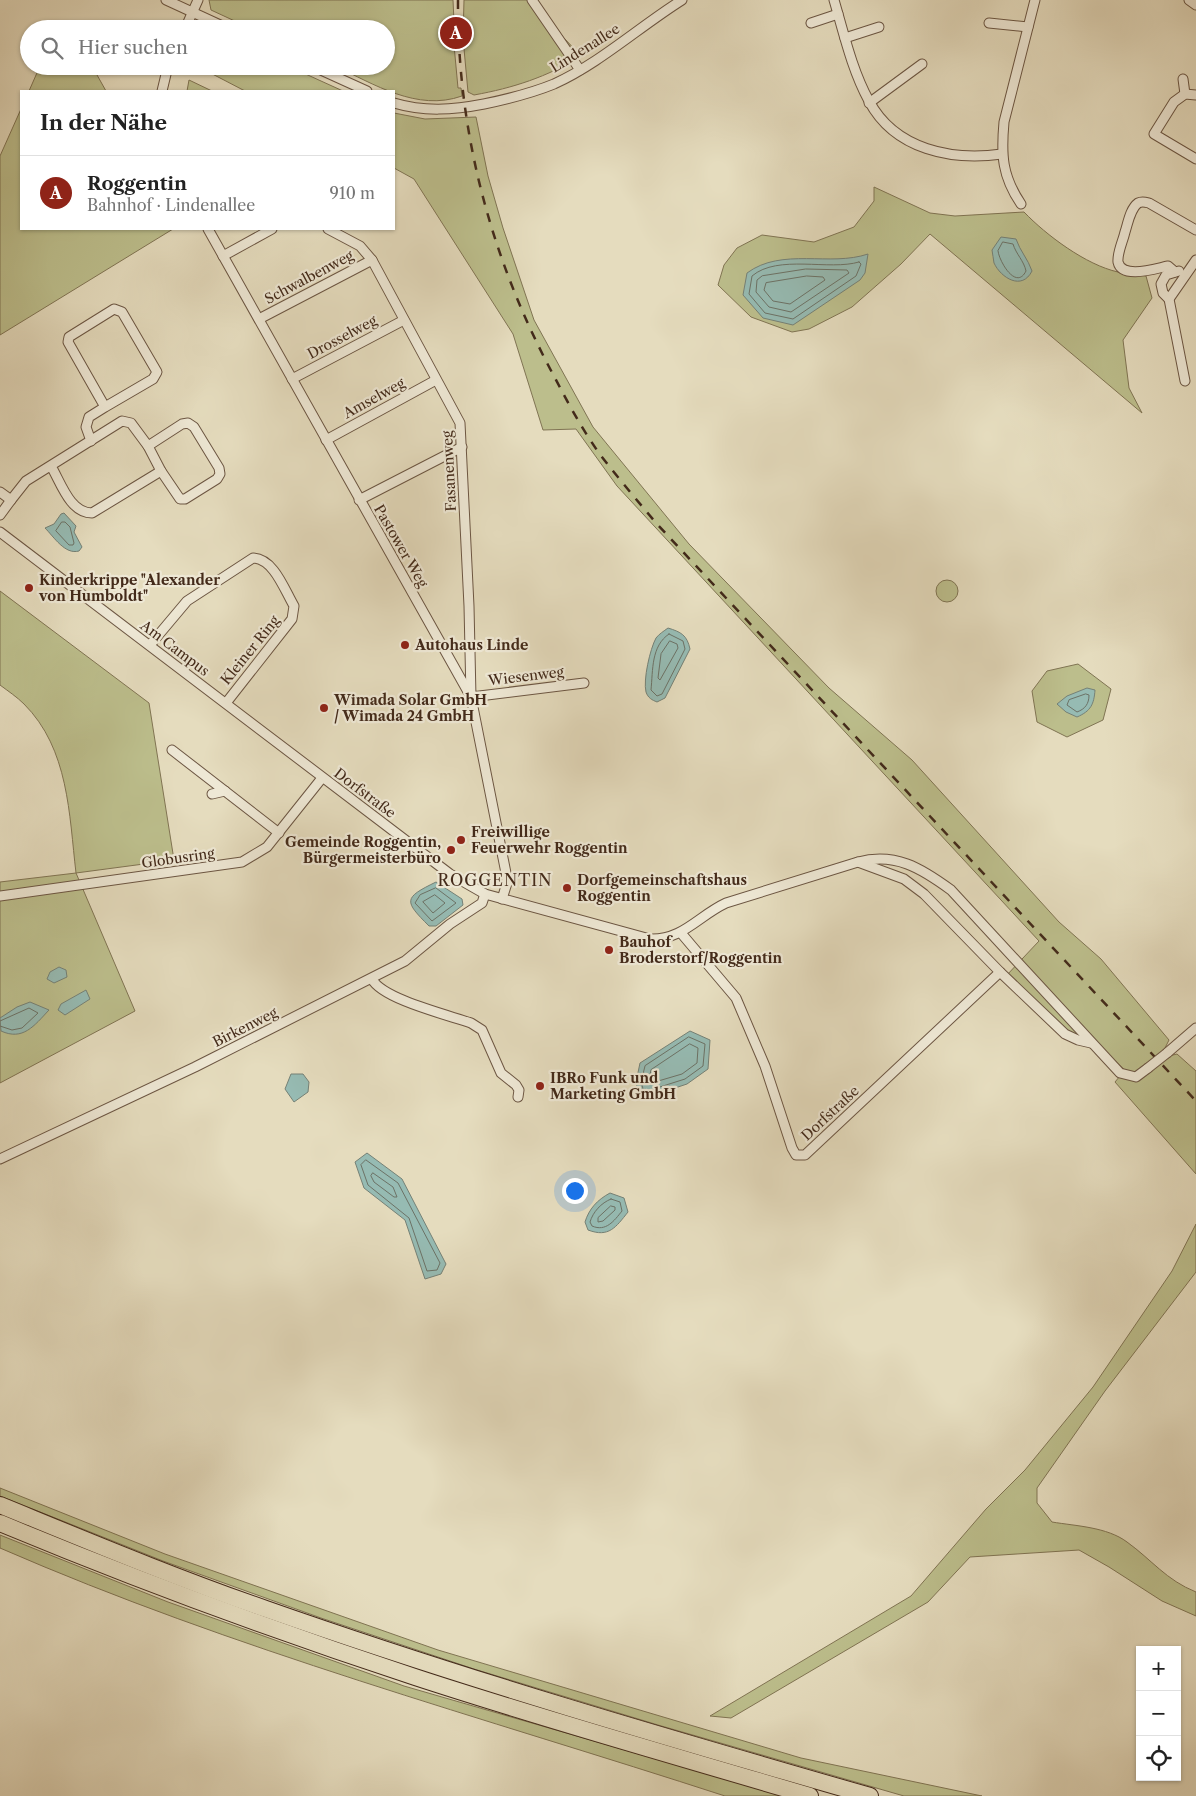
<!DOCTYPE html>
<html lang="de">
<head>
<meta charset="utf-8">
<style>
	:root { --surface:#fff; --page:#f6f6f6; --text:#222; --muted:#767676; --line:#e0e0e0; --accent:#8f2418 }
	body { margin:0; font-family:"Libre Caslon Text",serif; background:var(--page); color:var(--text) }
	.controls { position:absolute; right:15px; bottom:15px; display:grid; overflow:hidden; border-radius:0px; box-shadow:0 1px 4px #0004 }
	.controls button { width:45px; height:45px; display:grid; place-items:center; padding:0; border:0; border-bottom:1px solid var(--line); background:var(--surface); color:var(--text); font:25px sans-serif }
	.you { position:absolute; left:574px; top:1190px; width:18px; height:18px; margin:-12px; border:4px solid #fff; border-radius:50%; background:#1a73e8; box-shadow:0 0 0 8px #1a73e833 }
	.badge { display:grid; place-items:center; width:32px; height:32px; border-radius:50%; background:var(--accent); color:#fff; font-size:16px; font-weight:700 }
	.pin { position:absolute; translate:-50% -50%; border:2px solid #fff; box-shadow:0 1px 5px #0006 }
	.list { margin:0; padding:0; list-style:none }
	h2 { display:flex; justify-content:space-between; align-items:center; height:65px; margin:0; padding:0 20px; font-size:21px }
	h2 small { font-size:16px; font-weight:400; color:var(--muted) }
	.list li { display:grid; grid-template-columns:32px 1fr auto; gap:15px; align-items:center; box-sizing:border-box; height:75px; padding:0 20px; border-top:1px solid var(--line) }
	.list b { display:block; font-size:19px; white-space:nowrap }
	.list p { margin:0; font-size:16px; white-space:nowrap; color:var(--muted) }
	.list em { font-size:16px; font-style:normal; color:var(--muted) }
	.icon { flex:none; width:28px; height:28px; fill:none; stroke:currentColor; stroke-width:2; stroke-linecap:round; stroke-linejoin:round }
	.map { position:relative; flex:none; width:1196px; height:1796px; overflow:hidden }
	.search { position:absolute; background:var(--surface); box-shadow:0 1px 4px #0004; left:20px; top:20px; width:375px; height:55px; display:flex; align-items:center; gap:12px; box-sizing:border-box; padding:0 18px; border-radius:28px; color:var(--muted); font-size:19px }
	.panel { position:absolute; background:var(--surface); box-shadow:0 1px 4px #0004; left:20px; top:90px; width:375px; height:140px; border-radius:0px }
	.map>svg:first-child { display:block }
	.green { fill:#bcbe8c; stroke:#807453 }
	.water { fill:#96bbb3; stroke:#758176 }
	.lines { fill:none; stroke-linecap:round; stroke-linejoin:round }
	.shore { stroke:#6c7266; stroke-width:1 }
	.minor-casing { stroke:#6c5643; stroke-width:11 }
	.motorway-casing { stroke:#432a1a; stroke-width:18 }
	.minor { stroke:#eee8d5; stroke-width:9 }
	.motorway { stroke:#e5dcbe; stroke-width:16 }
	.rail { stroke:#432a1a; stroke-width:2.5; stroke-dasharray:9 9; stroke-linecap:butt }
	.minor-bridge-casing { stroke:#6c5643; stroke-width:11; stroke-linecap:butt }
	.minor-bridge { stroke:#eee8d5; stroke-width:9 }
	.poi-dot { fill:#8f2418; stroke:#eee8d5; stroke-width:2 }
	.labels { text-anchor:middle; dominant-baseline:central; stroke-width:4.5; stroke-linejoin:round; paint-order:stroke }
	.street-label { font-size:14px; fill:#432a1a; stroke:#eee8d5 }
	.poi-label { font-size:14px; font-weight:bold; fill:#432a1a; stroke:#eee8d5; text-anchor:start }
	.quarter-label { font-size:16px; letter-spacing:1px; fill:#432a1a; stroke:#eee8d5 }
</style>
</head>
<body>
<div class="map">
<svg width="1196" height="1796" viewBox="0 0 1196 1796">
	<rect width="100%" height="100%" fill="#e5dcbe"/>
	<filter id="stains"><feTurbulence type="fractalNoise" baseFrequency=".004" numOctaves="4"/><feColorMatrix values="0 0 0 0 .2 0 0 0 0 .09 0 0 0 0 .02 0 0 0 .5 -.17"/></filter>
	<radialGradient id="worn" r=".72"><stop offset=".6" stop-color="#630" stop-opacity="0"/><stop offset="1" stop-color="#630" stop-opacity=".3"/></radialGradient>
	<!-- green -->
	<g class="green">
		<path d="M 209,0 L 453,0 L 454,22 L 450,23 L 451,45 L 454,45 L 458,88 L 461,88 L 462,96 C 417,112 374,84 335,66 L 386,66 L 386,29 L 252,29 L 211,10 Z"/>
		<path d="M 464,0 L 536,0 L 563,37 L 581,56 C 547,77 513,88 474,95 L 468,92 L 463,38 Z"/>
		<path d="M 40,66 L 92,66 L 106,91 L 29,91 Z"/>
		<path d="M 197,66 L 288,66 L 343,91 L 245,91 Z"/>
		<path d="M 189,80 L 212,91 L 187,91 Z"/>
		<path d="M 21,109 L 21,229 L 173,229 L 0,335 L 0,156 Z"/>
		<path d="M 394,113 L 425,119 L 476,117 L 488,176 L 503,228 L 534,320 L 593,427 L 689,544 L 829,688 L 912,760 L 1059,922 L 1101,959 L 1169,1040 L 1164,1050 L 1169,1056 L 1177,1054 L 1196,1071 L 1196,1174 L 1115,1082 L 1125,1070 L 1084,1033 L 1076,1038 L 1068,1034 L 1006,976 L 1039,941 L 617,486 L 576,429 L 543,430 L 513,334 L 414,179 L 394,168 Z"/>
		<path d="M 874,187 L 930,213 L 955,216 L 1024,212 C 1046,235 1086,265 1118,272 C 1127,274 1137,274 1146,276 L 1152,298 L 1123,340 L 1129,388 L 1142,413 L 930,234 L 901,264 L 852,307 L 809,329 L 792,332 L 751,317 L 718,285 L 724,265 L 737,248 L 762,235 L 814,242 L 854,227 L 874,201 Z"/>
		<circle cx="947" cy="591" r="11"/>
		<path d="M 0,591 L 149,703 L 174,860 L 76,873 L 135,1011 L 0,1083 L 0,882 L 76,873 C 69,814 69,749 24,704 C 17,697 8,691 0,685 Z"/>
		<path d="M 1078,664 L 1111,689 L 1103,720 L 1067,737 L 1037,722 L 1032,691 L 1047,671 Z"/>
		<path d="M 1196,1224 L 1196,1272 L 1105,1391 L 1037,1488 L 1037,1503 L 1052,1522 C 1076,1526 1107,1527 1127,1542 C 1152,1560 1166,1580 1196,1592 L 1196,1616 L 1162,1601 L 1109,1567 L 1079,1550 L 970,1557 L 928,1602 L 731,1718 L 710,1716 L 911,1596 L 986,1509 L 1025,1470 L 1093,1387 L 1172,1271 Z"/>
		<path d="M 0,1488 L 165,1554 L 438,1650 L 801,1758 L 982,1796 L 904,1796 L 658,1725 L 474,1669 L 321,1618 L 163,1561 L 0,1496 Z"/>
		<path d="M 0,1535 L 168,1602 L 404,1686 L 784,1796 L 725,1796 C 482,1717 234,1650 0,1548 Z"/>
	</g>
	<!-- water -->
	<g class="water">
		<path d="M 1001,237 L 1016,239 C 1020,251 1028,259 1032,271 C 1022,291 1001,278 994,263 C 993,259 993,254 992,250 Z"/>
		<path d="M 868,254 L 865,273 L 860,280 L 793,325 L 763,318 L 743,295 L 747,273 C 782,247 830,267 868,254 Z"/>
		<path d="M 64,513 L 76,526 L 74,532 L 82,547 L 79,551 C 65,555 54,537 45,528 L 54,524 L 61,514 Z"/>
		<path d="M 668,628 C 681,632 687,635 690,649 L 665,698 L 657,702 C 652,700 648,698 646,692 C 643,680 650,649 656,638 C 659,634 664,631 668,628 Z"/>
		<path d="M 1087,688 L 1095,690 C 1094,704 1091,711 1077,717 L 1066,712 L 1057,704 L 1067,696 Z"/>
		<path d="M 436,882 L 462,899 L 463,905 L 436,926 L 429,926 C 404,901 403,898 436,882 Z"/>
		<path d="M 59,967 L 66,970 L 67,977 L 54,983 L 47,979 L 50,972 Z"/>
		<path d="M 86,990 L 90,999 L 65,1015 L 58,1010 L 61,1004 Z"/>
		<path d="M 30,1002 L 49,1010 C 34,1026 23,1041 1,1031 L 0,1018 L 17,1007 Z"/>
		<path d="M 690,1031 L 710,1040 L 708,1069 L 687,1084 L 639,1100 L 636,1082 L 640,1063 Z"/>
		<path d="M 291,1074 L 303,1074 L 309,1082 L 308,1092 L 294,1102 L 285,1089 Z"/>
		<path d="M 367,1153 L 402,1179 L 446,1264 L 441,1274 L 425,1279 L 405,1220 L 364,1188 L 355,1162 Z"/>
		<path d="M 610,1193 L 624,1198 L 628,1212 C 616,1227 609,1238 588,1230 L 585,1222 C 589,1209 597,1200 610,1193 Z"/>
	</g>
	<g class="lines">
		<!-- shore -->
		<g class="shore">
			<path d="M 1003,242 L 1013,244 C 1016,254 1024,261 1026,271 C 1016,291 999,261 998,251 Z"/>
			<path d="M 859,262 L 861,264 L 856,276 L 793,319 L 765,313 L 749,294 L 752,276 C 778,254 829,271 859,262 Z"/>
			<path d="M 806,269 L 847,270 L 849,273 L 791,312 L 769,307 L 756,292 L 757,280 L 762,276 Z"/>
			<path d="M 807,276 L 823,277 L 825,280 L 790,304 L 773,301 L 764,290 L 766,283 Z"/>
			<path d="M 62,522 L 65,522 L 70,527 L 74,543 L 73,545 L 69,545 L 56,531 Z"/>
			<path d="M 669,634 L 683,641 L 685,649 L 662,694 L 657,696 L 651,690 C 653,670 651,646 669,634 Z"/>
			<path d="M 670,641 L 677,644 L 678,648 L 660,680 L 658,678 L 661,654 Z"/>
			<path d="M 1086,694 L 1089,695 C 1089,704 1085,709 1077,712 L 1067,705 L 1069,700 Z"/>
			<path d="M 436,888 L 456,903 L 432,921 L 415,903 L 420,895 Z"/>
			<path d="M 435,895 L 445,903 L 433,913 L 423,902 Z"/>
			<path d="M 0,1021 L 29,1008 L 38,1013 L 22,1028 L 12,1030 L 0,1026"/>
			<path d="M 689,1037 L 705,1044 L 703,1066 L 685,1079 L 644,1092 L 641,1082 L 645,1066 Z"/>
			<path d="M 690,1044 L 698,1048 L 697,1063 L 682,1074 L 648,1084 L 651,1070 Z"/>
			<path d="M 366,1160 L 398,1183 L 440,1263 L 437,1270 L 427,1271 L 409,1218 L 368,1185 L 361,1165 Z"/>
			<path d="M 373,1173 L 393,1187 L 397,1197 L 394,1197 L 374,1182 L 371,1176 Z"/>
			<path d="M 611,1199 L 620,1202 L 622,1211 C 614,1221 606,1232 592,1226 L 590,1222 C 593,1212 601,1203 611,1199 Z"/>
			<path d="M 611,1206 L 615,1207 L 615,1210 L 603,1221 L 598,1222 L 598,1218 Z"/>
		</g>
		<defs>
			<g id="minor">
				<path d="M 166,0 L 229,29"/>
				<path d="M 532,0 L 580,70"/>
				<path d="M 834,0 C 844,34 852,70 869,101 C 895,150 952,161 1002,154"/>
				<path d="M 1189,0 L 1196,5"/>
				<path d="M 811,23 L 838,14"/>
				<path d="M 989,23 L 1028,27"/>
				<path d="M 185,29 L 198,0"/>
				<path d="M 845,38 L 879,27"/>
				<path d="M 312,66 L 367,91"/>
				<path d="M 1183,79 L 1185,94"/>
				<path d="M 162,91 L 168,66"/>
				<path d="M 1196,95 L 1185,94 L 1174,102 L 1154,134 L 1196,159"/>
				<path d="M 394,103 C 424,112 453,110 484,104 C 508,99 532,93 554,84 C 600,63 639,27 682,0"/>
				<path d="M 869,103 L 922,64"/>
				<path d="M 1021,204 C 1002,176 1001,155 1004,122 L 1035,0"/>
				<path d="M 208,229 L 471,697 L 506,873 L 507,883 L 502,899"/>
				<path d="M 328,229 L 360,246 L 372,260 L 460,423 L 469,606 L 471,697 L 584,683"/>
				<path d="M 223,256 L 272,229"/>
				<path d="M 1175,272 L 1168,266 C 1157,268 1122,280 1118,262 C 1117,253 1123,241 1125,232 C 1128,223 1130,209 1138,203 C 1142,201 1145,202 1149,203 L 1196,230"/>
				<path d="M 1169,299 L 1163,293 L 1161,284 L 1166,275 L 1179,271"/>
				<path d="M 259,319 L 372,260"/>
				<path d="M 292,379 L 404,320"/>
				<path d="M 1185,381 L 1169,299 L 1196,260"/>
				<path d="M 326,440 L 436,380"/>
				<path d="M 91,441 L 86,427 L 89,417 L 105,407 L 68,342 L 69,337 L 114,309 L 122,312 L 157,372 L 153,379 L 105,407"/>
				<path d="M 148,446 L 182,424 L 188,423 L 194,427 L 219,468 L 220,474 L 217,479 L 185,499 L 180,499 L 161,471"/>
				<path d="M 0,492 L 11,500 L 26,481 L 122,421 L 131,423 L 148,446 L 161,471 L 92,513 C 70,513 61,483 51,466"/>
				<path d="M 359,500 L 462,447"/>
				<path d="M 0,515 L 11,500"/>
				<path d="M 0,532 L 450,874 L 485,894 L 650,939 C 683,940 698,916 726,903 L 858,862 C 895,852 921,868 951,890 L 1120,1073 L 1136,1077 L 1148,1068"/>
				<path d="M 150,645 L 187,601 L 253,558 C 274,559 284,589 294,606 L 292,619 L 226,703"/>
				<path d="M 172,750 L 279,833"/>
				<path d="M 212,794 L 225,791"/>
				<path d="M 858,862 L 904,879 L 924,894 L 1000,972 L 1065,1034 L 1078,1040 L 1091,1043"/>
				<path d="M 0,896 L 242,862 L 267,847 L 322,778"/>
				<path d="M 681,933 L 736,998 L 765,1066 L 792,1148 L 796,1155 L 805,1155 L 1000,972"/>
				<path d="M 372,979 C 382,999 448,1015 471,1023 L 482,1030 L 501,1073 L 516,1085 L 519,1090 L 518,1097"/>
				<path d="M 1167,1053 L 1196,1028"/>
				<path d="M 0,1159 L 195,1067 L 405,961 L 450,924 L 482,903 L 485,894"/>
			</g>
			<g id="motorway">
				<path d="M 0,1505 C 88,1541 176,1578 266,1609 C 465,1679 668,1738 870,1796"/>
				<path d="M 0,1523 C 137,1580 275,1631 415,1677 C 546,1720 679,1757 810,1796"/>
			</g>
		</defs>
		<!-- minor casing -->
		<use href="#minor" class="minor-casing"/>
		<!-- motorway casing -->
		<use href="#motorway" class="motorway-casing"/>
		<!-- minor -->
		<use href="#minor" class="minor"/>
		<!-- motorway -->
		<use href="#motorway" class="motorway"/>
		<!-- rail -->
		<path class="rail" d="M 458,0 C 457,133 492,262 555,378 C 568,403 582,429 599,453 C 617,477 637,500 656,523 L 1196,1101"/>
		<defs>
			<path id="minor-bridge" d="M 1148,1068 L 1167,1053"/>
		</defs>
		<!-- minor-bridge casing -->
		<use href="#minor-bridge" class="minor-bridge-casing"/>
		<!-- minor-bridge -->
		<use href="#minor-bridge" class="minor-bridge"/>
	</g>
	<!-- markers -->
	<g class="poi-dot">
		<circle cx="29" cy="588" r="5"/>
		<circle cx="405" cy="645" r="5"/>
		<circle cx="324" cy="708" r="5"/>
		<circle cx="461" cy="840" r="5"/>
		<circle cx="451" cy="850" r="5"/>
		<circle cx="567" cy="888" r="5"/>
		<circle cx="609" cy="950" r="5"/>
		<circle cx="540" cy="1086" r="5"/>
	</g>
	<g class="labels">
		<!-- street labels -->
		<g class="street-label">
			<text transform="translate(585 48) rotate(-32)">Lindenallee</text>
			<text transform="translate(309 277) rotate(-28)">Schwalbenweg</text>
			<text transform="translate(342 337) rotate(-28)">Drosselweg</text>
			<text transform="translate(374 398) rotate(-29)">Amselweg</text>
			<text transform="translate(449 471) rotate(-93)">Fasanenweg</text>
			<text transform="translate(401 546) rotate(60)">Pastower Weg</text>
			<text transform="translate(175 648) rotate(37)">Am Campus</text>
			<text transform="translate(250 650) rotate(-51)">Kleiner Ring</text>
			<text transform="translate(526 676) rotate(-7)">Wiesenweg</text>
			<text transform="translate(365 793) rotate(37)">Dorfstraße</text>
			<text transform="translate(178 858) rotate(-8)">Globusring</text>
			<text transform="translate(245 1027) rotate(-27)">Birkenweg</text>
			<text transform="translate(830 1113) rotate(-43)">Dorfstraße</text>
		</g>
		<!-- poi labels -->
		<g class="poi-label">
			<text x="39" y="580">Kinderkrippe "Alexander<tspan x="39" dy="16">von Humboldt"</tspan></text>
			<text x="415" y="645">Autohaus Linde</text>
			<text x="334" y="700">Wimada Solar GmbH<tspan x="334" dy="16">/ Wimada 24 GmbH</tspan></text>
			<text x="471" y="832">Freiwillige<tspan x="471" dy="16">Feuerwehr Roggentin</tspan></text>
			<text x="441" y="842" text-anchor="end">Gemeinde Roggentin,<tspan x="441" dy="16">Bürgermeisterbüro</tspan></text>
			<text x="577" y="880">Dorfgemeinschaftshaus<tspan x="577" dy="16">Roggentin</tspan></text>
			<text x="619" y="942">Bauhof<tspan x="619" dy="16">Broderstorf/Roggentin</tspan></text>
			<text x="550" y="1078">IBRo Funk und<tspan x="550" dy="16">Marketing GmbH</tspan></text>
		</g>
		<!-- quarter labels -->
		<g class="quarter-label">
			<text x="495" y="880">ROGGENTIN</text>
		</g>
	</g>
	<rect width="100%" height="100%" filter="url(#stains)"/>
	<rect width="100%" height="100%" fill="url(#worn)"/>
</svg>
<div class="controls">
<button>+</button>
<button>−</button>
<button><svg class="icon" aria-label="locate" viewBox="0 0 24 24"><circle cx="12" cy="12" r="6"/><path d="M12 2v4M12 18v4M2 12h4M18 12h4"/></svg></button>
</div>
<div class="you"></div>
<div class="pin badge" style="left:456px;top:33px">A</div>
<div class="search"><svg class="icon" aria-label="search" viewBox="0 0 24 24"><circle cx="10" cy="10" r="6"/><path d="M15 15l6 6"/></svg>Hier suchen</div>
<section class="panel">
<h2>In der Nähe<small></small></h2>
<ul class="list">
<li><span class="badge">A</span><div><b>Roggentin</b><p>Bahnhof · Lindenallee</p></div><em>910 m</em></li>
</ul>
</section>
</div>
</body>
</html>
